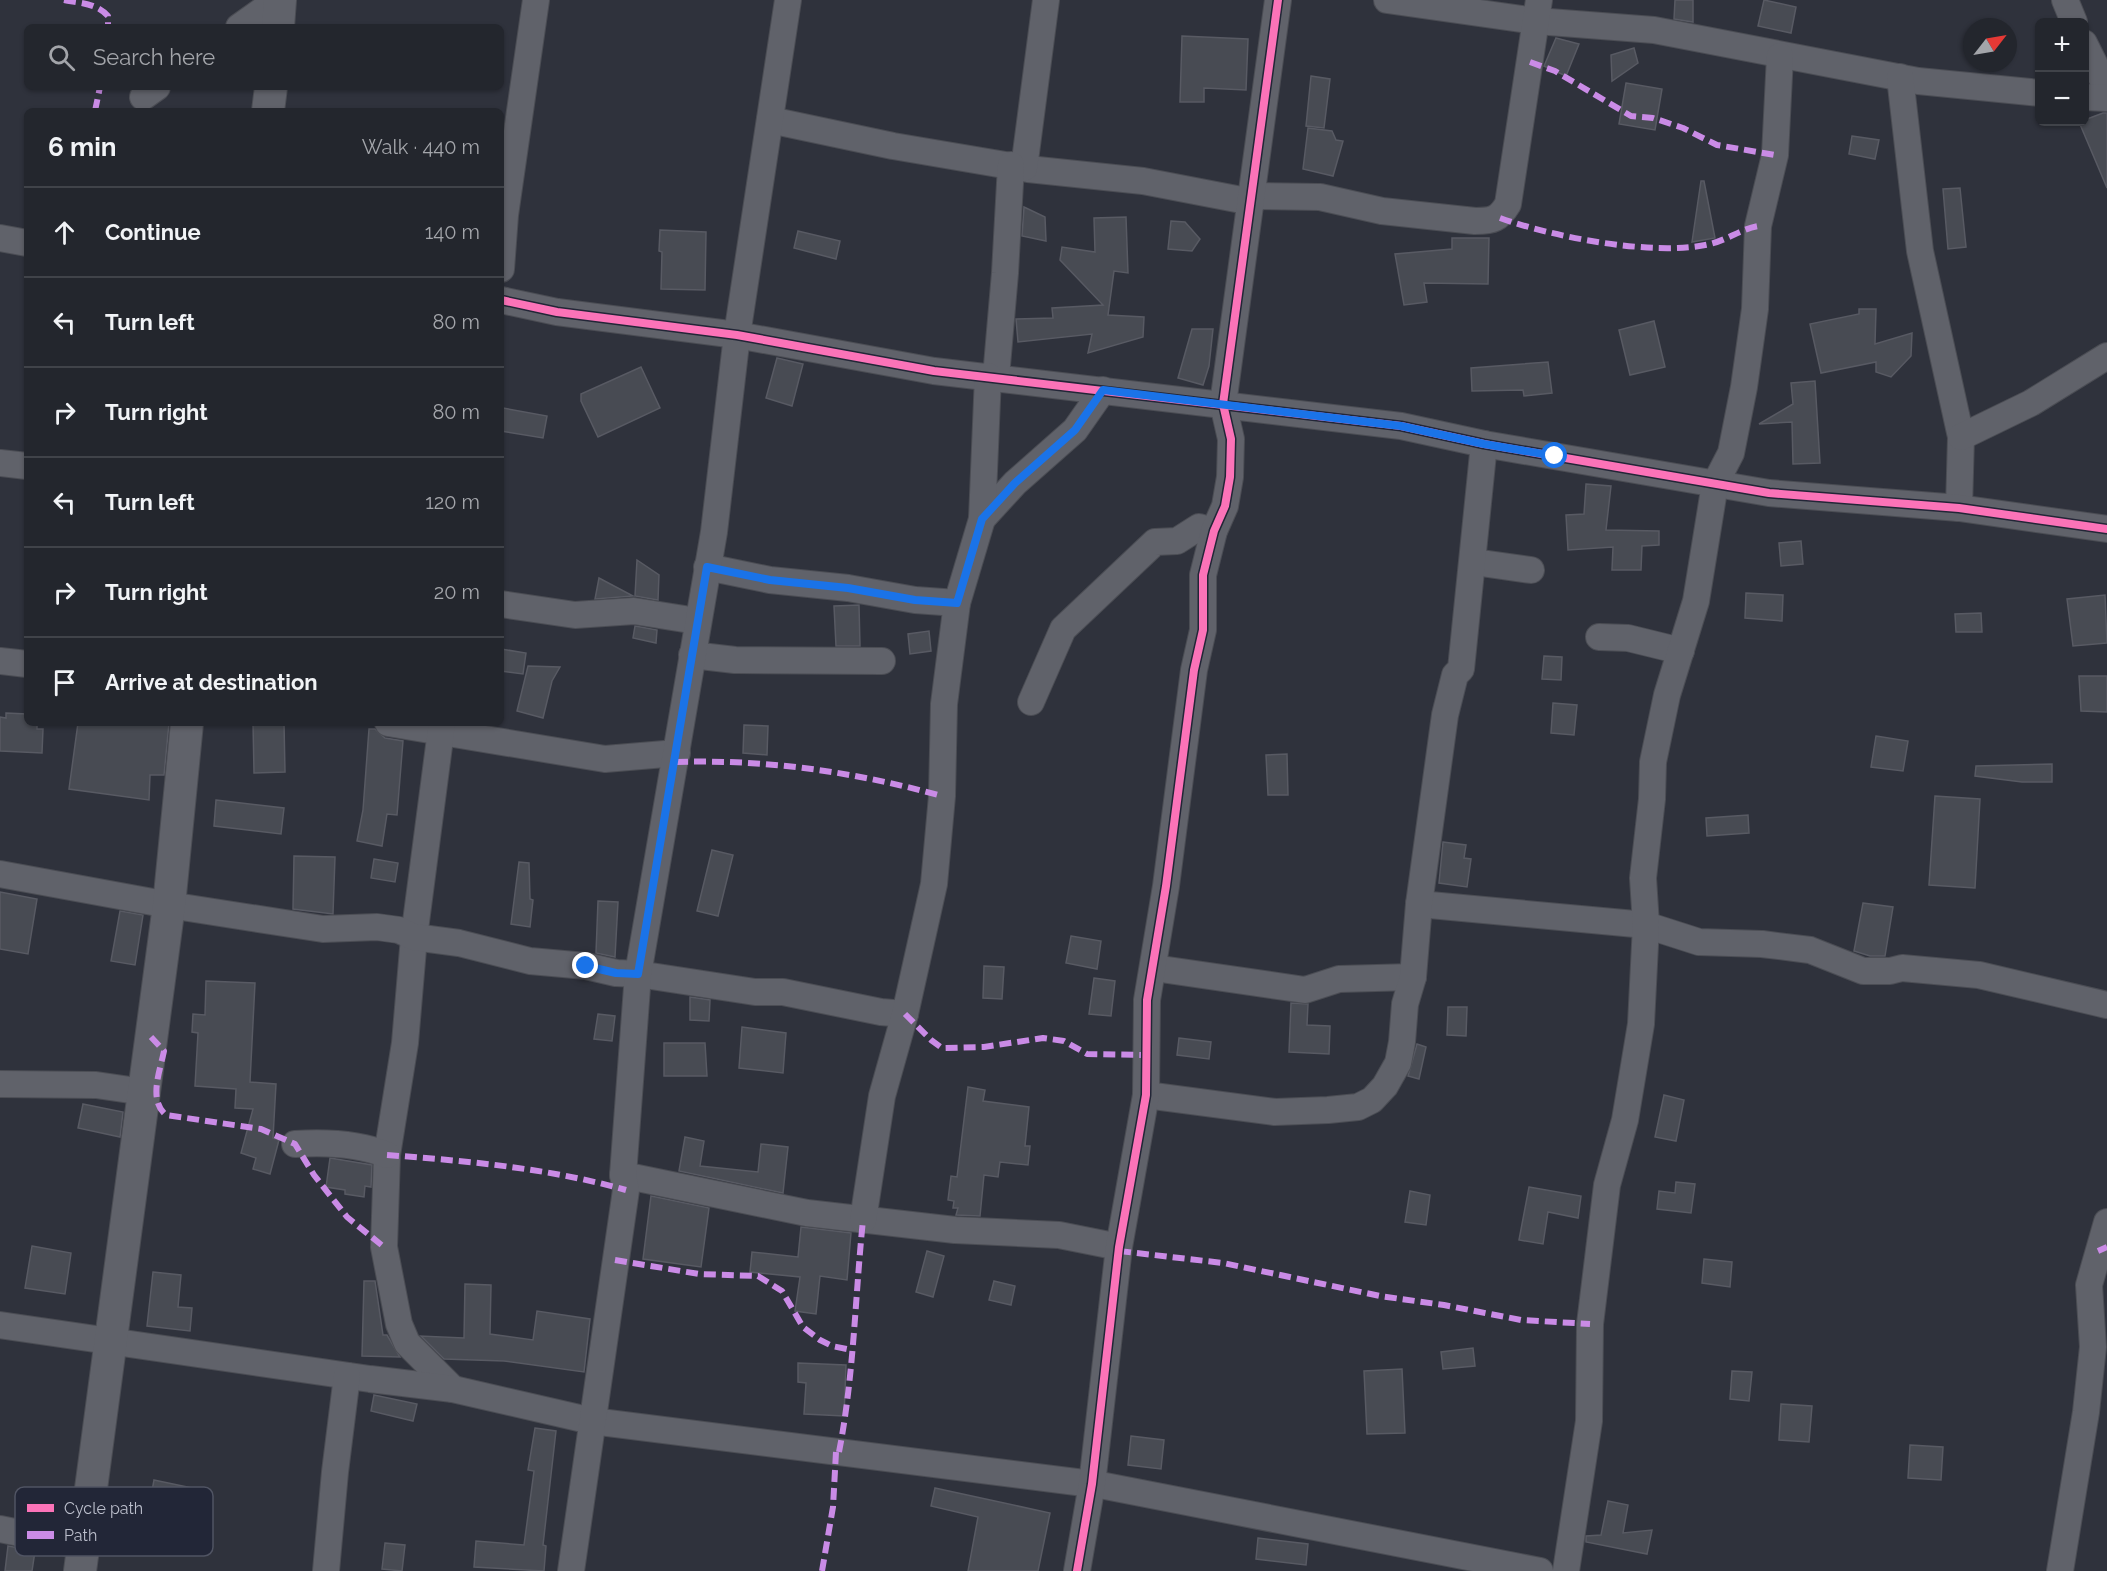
<!DOCTYPE html>
<html lang="en">
<head>
<meta charset="utf-8">
<style>
	:root { --surface:#23262d; --page:#2b2e35; --text:#f1f3f6; --muted:#a3a5aa; --line:#404349 }
	body { margin:0; font-family:Raleway,sans-serif; background:var(--page); color:var(--text) }
	.controls { position:absolute; right:18px; top:18px; display:grid; overflow:hidden; border-radius:9px; box-shadow:0 2px 4px #0004 }
	.controls button { width:54px; height:54px; display:grid; place-items:center; padding:0; border:0; border-bottom:2px solid var(--line); background:var(--surface); color:var(--text); font:30px sans-serif }
	.compass { position:absolute; left:1963px; top:18px; width:54px; height:54px; border-radius:50%; background:var(--surface); box-shadow:0 2px 4px #0004; rotate:59deg }
	.stop { position:absolute; width:18px; height:18px; margin:-14px; border:4px solid #1a73e8; border-radius:50%; background:#fff }
	.stop.end { background:#1a73e8; border-color:#fff; box-shadow:0 2px 6px #0008 }
	.list { margin:0; padding:0; list-style:none }
	h2 { display:flex; justify-content:space-between; align-items:center; height:78px; margin:0; padding:0 24px; font-size:26px }
	h2 small { font-size:20px; font-weight:400; color:var(--muted) }
	.list li { display:grid; grid-template-columns:39px 1fr auto; gap:18px; align-items:center; box-sizing:border-box; height:90px; padding:0 24px; border-top:2px solid var(--line) }
	.list b { display:block; font-size:22px; white-space:nowrap }
	.list em { font-size:20px; font-style:normal; color:var(--muted) }
	.icon { flex:none; width:33px; height:33px; fill:none; stroke:currentColor; stroke-width:2; stroke-linecap:round; stroke-linejoin:round }
	.map { position:relative; flex:none; width:2107px; height:1571px; overflow:hidden }
	.search { position:absolute; background:var(--surface); box-shadow:0 2px 4px #0004; left:24px; top:24px; width:480px; height:66px; display:flex; align-items:center; gap:15px; box-sizing:border-box; padding:0 21px; border-radius:9px; color:var(--muted); font-size:22px }
	.panel { position:absolute; background:var(--surface); box-shadow:0 2px 4px #0004; left:24px; top:108px; width:480px; height:618px; border-radius:9px }
	.map>svg:first-child { display:block }
	.building { fill:#484b53; stroke:#585a63; stroke-width:1.5 }
	.lines { fill:none; stroke-linecap:round; stroke-linejoin:round }
	.minor-casing { stroke:#4b4d54; stroke-width:28 }
	.tertiary-casing { stroke:#4b4d54; stroke-width:34 }
	.minor { stroke:#60626a; stroke-width:26 }
	.tertiary { stroke:#60626a; stroke-width:32 }
	.quiet { stroke:#ca8be6; stroke-width:6; stroke-dasharray:12 6; stroke-linecap:butt }
	.cycleway-casing { stroke:#222637; stroke-width:11 }
	.cycleway { stroke:#fb73b8; stroke-width:8 }
	.route { stroke:#1a73e8; stroke-width:8 }
	.key { fill:#222637; stroke:#505463; stroke-width:1.5 }
	.key-label { font-size:16px; fill:#bbbecb }
</style>
</head>
<body>
<div class="map">
<svg width="2107" height="1571" viewBox="0 0 2107 1571">
	<rect width="100%" height="100%" fill="#2f323c"/>
	<!-- building -->
	<g class="building">
		<path d="M 1675,0 L 1693,0 L 1693,22 L 1674,19 Z"/>
		<path d="M 1764,0 L 1796,7 L 1791,33 L 1758,26 Z"/>
		<path d="M 1182,36 L 1248,39 L 1246,90 L 1204,88 L 1204,102 L 1180,102 Z"/>
		<path d="M 1556,38 L 1579,44 L 1566,76 L 1544,66 Z"/>
		<path d="M 1634,48 L 1638,63 L 1612,81 L 1611,55 Z"/>
		<path d="M 1311,76 L 1330,79 L 1324,128 L 1306,126 Z"/>
		<path d="M 1626,83 L 1662,89 L 1655,130 L 1619,124 Z"/>
		<path d="M 2103,113 L 2107,113 L 2107,188 L 2079,122 Z"/>
		<path d="M 1308,128 L 1332,131 L 1336,140 L 1343,141 L 1333,176 L 1303,169 Z"/>
		<path d="M 1852,136 L 1879,140 L 1875,159 L 1849,154 Z"/>
		<path d="M 1701,181 L 1704,181 L 1715,238 L 1692,242 Z"/>
		<path d="M 1960,188 L 1966,247 L 1948,249 L 1943,189 Z"/>
		<path d="M 1024,207 L 1045,217 L 1046,241 L 1022,236 Z"/>
		<path d="M 1126,217 L 1128,273 L 1114,271 L 1108,315 L 1144,317 L 1143,337 L 1088,353 L 1092,334 L 1018,342 L 1016,319 L 1053,318 L 1052,308 L 1103,305 L 1060,260 L 1062,247 L 1095,252 L 1094,218 Z"/>
		<path d="M 1171,221 L 1185,222 L 1200,239 L 1192,251 L 1168,249 Z"/>
		<path d="M 660,230 L 706,232 L 705,290 L 661,289 L 662,252 L 659,251 Z"/>
		<path d="M 798,231 L 840,241 L 836,259 L 794,248 Z"/>
		<path d="M 1452,238 L 1489,238 L 1488,284 L 1424,283 L 1427,302 L 1404,305 L 1395,254 L 1452,249 Z"/>
		<path d="M 1859,309 L 1876,309 L 1875,344 L 1912,333 L 1911,356 L 1891,377 L 1876,372 L 1876,362 L 1821,373 L 1810,324 L 1859,314 Z"/>
		<path d="M 1654,321 L 1665,367 L 1630,375 L 1619,330 Z"/>
		<path d="M 1192,329 L 1213,329 L 1209,366 L 1203,385 L 1178,378 Z"/>
		<path d="M 777,358 L 803,364 L 792,406 L 766,398 Z"/>
		<path d="M 1548,362 L 1552,393 L 1524,396 L 1523,390 L 1472,391 L 1471,368 Z"/>
		<path d="M 641,367 L 660,408 L 598,437 L 581,401 L 581,394 Z"/>
		<path d="M 1815,381 L 1820,463 L 1793,464 L 1792,422 L 1759,424 L 1793,404 L 1791,383 Z"/>
		<path d="M 503,408 L 547,416 L 543,438 L 501,431 Z"/>
		<path d="M 1586,484 L 1611,486 L 1606,530 L 1659,531 L 1659,545 L 1642,546 L 1641,570 L 1612,570 L 1613,547 L 1568,550 L 1566,515 L 1584,514 Z"/>
		<path d="M 1801,541 L 1803,564 L 1781,566 L 1779,543 Z"/>
		<path d="M 637,560 L 659,575 L 658,600 L 635,596 Z"/>
		<path d="M 599,578 L 633,596 L 595,599 Z"/>
		<path d="M 1746,593 L 1783,595 L 1782,621 L 1745,618 Z"/>
		<path d="M 2105,595 L 2107,643 L 2073,646 L 2067,599 Z"/>
		<path d="M 859,605 L 860,646 L 836,646 L 834,606 Z"/>
		<path d="M 1981,613 L 1982,632 L 1956,632 L 1955,614 Z"/>
		<path d="M 635,626 L 657,630 L 656,643 L 633,638 Z"/>
		<path d="M 929,631 L 931,651 L 910,654 L 908,634 Z"/>
		<path d="M 501,649 L 526,653 L 523,674 L 501,671 Z"/>
		<path d="M 1544,656 L 1562,657 L 1561,680 L 1542,679 Z"/>
		<path d="M 528,666 L 560,667 L 552,681 L 543,718 L 517,711 Z"/>
		<path d="M 2079,676 L 2107,676 L 2107,712 L 2081,711 Z"/>
		<path d="M 1553,703 L 1577,705 L 1574,735 L 1551,733 Z"/>
		<path d="M 6,713 L 27,714 L 27,723 L 37,723 L 37,729 L 43,729 L 42,753 L 0,751 L 0,717 L 6,718 Z"/>
		<path d="M 78,723 L 169,723 L 164,775 L 150,775 L 149,800 L 69,789 Z"/>
		<path d="M 253,723 L 284,723 L 285,772 L 254,773 Z"/>
		<path d="M 744,725 L 768,726 L 767,755 L 743,753 Z"/>
		<path d="M 369,729 L 375,729 L 385,738 L 403,741 L 397,815 L 387,814 L 382,846 L 357,841 L 363,810 Z"/>
		<path d="M 1876,736 L 1908,741 L 1903,771 L 1871,767 Z"/>
		<path d="M 1287,754 L 1288,795 L 1268,795 L 1266,755 Z"/>
		<path d="M 2052,764 L 2052,782 L 2022,782 L 1975,776 L 1976,766 Z"/>
		<path d="M 1935,796 L 1980,799 L 1975,888 L 1929,885 Z"/>
		<path d="M 216,800 L 284,808 L 281,834 L 214,826 Z"/>
		<path d="M 1748,815 L 1749,833 L 1707,836 L 1706,818 Z"/>
		<path d="M 1443,842 L 1466,845 L 1464,858 L 1471,859 L 1467,887 L 1439,883 Z"/>
		<path d="M 712,850 L 733,855 L 718,916 L 697,911 Z"/>
		<path d="M 294,856 L 335,857 L 333,914 L 293,909 Z"/>
		<path d="M 374,859 L 398,863 L 395,882 L 371,878 Z"/>
		<path d="M 519,862 L 529,863 L 530,899 L 533,900 L 530,927 L 511,924 Z"/>
		<path d="M 0,892 L 37,899 L 28,954 L 0,949 Z"/>
		<path d="M 598,901 L 618,902 L 615,957 L 596,953 Z"/>
		<path d="M 1863,903 L 1893,907 L 1885,956 L 1870,956 L 1854,951 Z"/>
		<path d="M 120,911 L 143,915 L 135,965 L 111,961 Z"/>
		<path d="M 1071,936 L 1101,941 L 1097,969 L 1066,963 Z"/>
		<path d="M 984,966 L 1004,967 L 1002,999 L 983,998 Z"/>
		<path d="M 1094,978 L 1115,981 L 1111,1016 L 1089,1014 Z"/>
		<path d="M 206,981 L 255,983 L 250,1082 L 276,1084 L 273,1138 L 279,1140 L 270,1174 L 253,1169 L 256,1158 L 241,1153 L 253,1109 L 235,1108 L 236,1089 L 195,1086 L 198,1033 L 192,1032 L 193,1014 L 205,1015 Z"/>
		<path d="M 690,997 L 710,1000 L 709,1021 L 690,1020 Z"/>
		<path d="M 1291,1003 L 1308,1004 L 1307,1025 L 1330,1026 L 1329,1054 L 1289,1052 Z"/>
		<path d="M 1448,1007 L 1467,1007 L 1466,1036 L 1447,1035 Z"/>
		<path d="M 598,1014 L 615,1016 L 612,1041 L 594,1039 Z"/>
		<path d="M 742,1027 L 786,1033 L 783,1073 L 739,1068 Z"/>
		<path d="M 1179,1038 L 1211,1042 L 1209,1059 L 1177,1055 Z"/>
		<path d="M 664,1043 L 705,1043 L 707,1076 L 664,1076 Z"/>
		<path d="M 1417,1044 L 1426,1047 L 1419,1079 L 1408,1076 Z"/>
		<path d="M 968,1087 L 985,1090 L 983,1101 L 1029,1107 L 1025,1146 L 1030,1146 L 1028,1165 L 1000,1162 L 998,1177 L 984,1175 L 980,1216 L 956,1215 L 958,1208 L 953,1208 L 954,1201 L 948,1200 L 951,1176 L 957,1177 Z"/>
		<path d="M 1664,1095 L 1684,1100 L 1676,1141 L 1655,1137 Z"/>
		<path d="M 83,1104 L 123,1112 L 120,1137 L 78,1128 Z"/>
		<path d="M 685,1137 L 704,1141 L 700,1166 L 758,1172 L 761,1144 L 788,1147 L 783,1193 L 679,1171 Z"/>
		<path d="M 330,1158 L 372,1165 L 371,1187 L 365,1186 L 364,1197 L 345,1194 L 345,1190 L 326,1187 Z"/>
		<path d="M 1676,1182 L 1695,1184 L 1691,1213 L 1657,1209 L 1659,1191 L 1675,1193 Z"/>
		<path d="M 1529,1187 L 1581,1196 L 1578,1218 L 1548,1212 L 1543,1244 L 1519,1240 Z"/>
		<path d="M 1410,1191 L 1430,1195 L 1426,1225 L 1405,1222 Z"/>
		<path d="M 651,1196 L 709,1208 L 701,1267 L 643,1259 Z"/>
		<path d="M 801,1227 L 851,1233 L 847,1280 L 820,1276 L 816,1314 L 795,1311 L 800,1277 L 750,1272 L 752,1252 L 798,1257 Z"/>
		<path d="M 32,1246 L 71,1253 L 65,1294 L 25,1288 Z"/>
		<path d="M 927,1251 L 944,1256 L 933,1297 L 916,1292 Z"/>
		<path d="M 1704,1259 L 1732,1262 L 1730,1287 L 1702,1283 Z"/>
		<path d="M 153,1272 L 181,1275 L 178,1307 L 192,1308 L 190,1331 L 147,1326 Z"/>
		<path d="M 364,1281 L 375,1281 L 383,1335 L 387,1335 L 400,1357 L 362,1356 Z"/>
		<path d="M 994,1281 L 1015,1286 L 1011,1305 L 989,1300 Z"/>
		<path d="M 465,1284 L 491,1285 L 490,1334 L 533,1340 L 537,1311 L 590,1319 L 584,1372 L 504,1361 L 444,1359 L 421,1336 L 464,1338 Z"/>
		<path d="M 1473,1348 L 1475,1366 L 1443,1369 L 1441,1352 Z"/>
		<path d="M 798,1363 L 846,1365 L 844,1416 L 804,1414 L 806,1383 L 798,1382 Z"/>
		<path d="M 1402,1369 L 1405,1433 L 1367,1434 L 1364,1371 Z"/>
		<path d="M 1732,1371 L 1752,1372 L 1749,1401 L 1730,1399 Z"/>
		<path d="M 374,1395 L 417,1404 L 413,1421 L 371,1411 Z"/>
		<path d="M 1781,1404 L 1812,1406 L 1809,1442 L 1779,1440 Z"/>
		<path d="M 535,1428 L 556,1431 L 543,1545 L 546,1546 L 544,1571 L 474,1567 L 476,1541 L 524,1545 L 534,1471 L 528,1470 Z"/>
		<path d="M 1131,1436 L 1164,1440 L 1161,1469 L 1128,1465 Z"/>
		<path d="M 1910,1445 L 1943,1447 L 1941,1480 L 1908,1478 Z"/>
		<path d="M 154,1480 L 202,1490 L 192,1544 L 144,1534 Z"/>
		<path d="M 935,1488 L 1050,1513 L 1038,1571 L 968,1571 L 978,1517 L 931,1506 Z"/>
		<path d="M 1608,1501 L 1628,1505 L 1623,1533 L 1652,1530 L 1647,1554 L 1586,1542 L 1586,1536 L 1601,1535 Z"/>
		<path d="M 1258,1538 L 1308,1544 L 1306,1565 L 1256,1559 Z"/>
		<path d="M 385,1543 L 405,1545 L 402,1571 L 382,1569 Z"/>
		<path d="M 8,1546 L 35,1551 L 32,1571 L 5,1571 Z"/>
	</g>
	<g class="lines">
		<defs>
			<g id="minor">
				<path d="M 1387,0 L 1536,21 L 1654,30 L 1918,81 L 2040,93"/>
				<path d="M 2065,0 L 2074,22"/>
				<path d="M 239,27 L 277,0"/>
				<path d="M 2084,43 L 2107,89"/>
				<path d="M 1900,77 L 1920,251 L 1961,437 L 1959,508"/>
				<path d="M 143,97 L 157,87"/>
				<path d="M 2084,97 L 2107,98"/>
				<path d="M 770,120 L 893,146 L 1028,169 L 1143,181 L 1252,202"/>
				<path d="M 1024,168 L 1046,0"/>
				<path d="M 1252,196 L 1320,197 L 1382,211 L 1475,221 C 1493,221 1499,219 1508,204 L 1539,0"/>
				<path d="M 0,238 L 27,243"/>
				<path d="M 501,269 L 505,215 L 536,0"/>
				<path d="M 501,300 L 557,312 L 737,335 L 934,371 L 1401,426 L 1484,444 L 1769,493 L 1959,508 L 2107,529"/>
				<path d="M 996,377 L 1005,273 L 1011,165"/>
				<path d="M 1961,437 L 2031,403 L 2107,356"/>
				<path d="M 0,463 L 27,466"/>
				<path d="M 982,519 L 1015,483 L 1075,430 L 1103,390"/>
				<path d="M 1474,562 L 1531,570"/>
				<path d="M 707,567 L 770,580 L 848,588 L 915,600 L 957,603"/>
				<path d="M 501,604 L 575,615 L 634,611 L 697,621"/>
				<path d="M 1599,637 L 1628,638 L 1681,651"/>
				<path d="M 692,655 L 735,660 L 882,661"/>
				<path d="M 0,661 L 27,664"/>
				<path d="M 1031,702 L 1063,629 L 1155,542 L 1177,541 L 1199,527 L 1214,531"/>
				<path d="M 388,723 L 605,759 L 677,753"/>
				<path d="M 442,723 L 414,937 L 405,1043 L 387,1155 L 384,1247 L 399,1324 L 407,1343 L 453,1389"/>
				<path d="M 0,874 L 169,905 L 323,929 L 377,927 L 399,930 L 414,937 L 459,943 L 530,961 L 586,966 L 616,973 L 638,974 L 755,992 L 783,992 L 881,1012 L 905,1014"/>
				<path d="M 1419,904 L 1646,925 L 1699,942 L 1762,944 L 1810,950 L 1863,971 L 1890,971 L 1902,968 L 1979,975 L 2107,1005"/>
				<path d="M 1154,968 L 1305,990 L 1339,979 L 1413,977"/>
				<path d="M 0,1084 L 96,1085 L 144,1092"/>
				<path d="M 1146,1095 L 1275,1112 L 1328,1110 L 1358,1107 L 1372,1100 L 1385,1086 L 1398,1063 L 1402,1042 L 1405,1004 L 1413,977 L 1419,904 L 1445,715 L 1455,675 L 1461,669 L 1484,444"/>
				<path d="M 295,1144 C 326,1142 358,1143 387,1155"/>
				<path d="M 623,1175 L 807,1213 L 955,1230 L 1059,1235 L 1119,1247"/>
				<path d="M 863,1220 L 882,1096 L 905,1014 L 934,884 L 942,796 L 944,704 L 957,603 L 982,519 L 988,376"/>
				<path d="M 0,1325 L 370,1379 L 453,1389 L 592,1421 L 1100,1485 L 1540,1571"/>
				<path d="M 0,1529 L 83,1546"/>
				<path d="M 326,1571 L 335,1472 L 347,1376"/>
				<path d="M 571,1571 L 626,1190 L 623,1175 L 638,974 L 714,532 L 737,335 L 788,0"/>
				<path d="M 1077,1571 L 1092,1484 L 1119,1247 L 1146,1095 L 1147,1000 L 1166,886 L 1194,670 L 1203,630 L 1203,575 L 1214,531 L 1225,506 L 1230,477 L 1231,439 L 1223,404 L 1278,0"/>
				<path d="M 1566,1571 L 1589,1421 L 1590,1324 L 1607,1185 L 1625,1120 L 1641,1024 L 1646,925 L 1643,878 L 1652,799 L 1653,762 L 1667,695 L 1696,601 L 1715,484 L 1731,453 L 1744,387 L 1755,309 L 1758,226 L 1775,155 L 1780,56"/>
				<path d="M 2060,1571 L 2086,1412 L 2093,1347 L 2089,1285 L 2107,1222"/>
			</g>
			<g id="tertiary">
				<path d="M 278,27 L 280,0"/>
				<path d="M 268,111 L 271,87"/>
				<path d="M 80,1571 L 169,905 L 187,723"/>
			</g>
		</defs>
		<!-- minor casing -->
		<use href="#minor" class="minor-casing"/>
		<!-- tertiary casing -->
		<use href="#tertiary" class="tertiary-casing"/>
		<!-- minor -->
		<use href="#minor" class="minor"/>
		<!-- tertiary -->
		<use href="#tertiary" class="tertiary"/>
		<!-- quiet -->
		<g class="quiet">
			<path d="M 64,0 C 80,3 96,3 108,16 L 108,27"/>
			<path d="M 1530,62 L 1555,71 L 1631,116 L 1653,118 L 1683,128 L 1717,145 L 1775,155"/>
			<path d="M 95,111 L 100,87"/>
			<path d="M 1500,218 C 1553,237 1655,257 1710,244 C 1727,240 1741,229 1758,226"/>
			<path d="M 676,762 C 766,759 855,772 942,796"/>
			<path d="M 905,1014 L 931,1040 L 942,1048 L 984,1047 L 1043,1038 L 1064,1041 L 1087,1054 L 1145,1055"/>
			<path d="M 151,1037 L 164,1051 C 160,1071 148,1100 166,1115 L 261,1129 L 295,1144 L 314,1175 L 347,1217 L 384,1247"/>
			<path d="M 387,1155 C 467,1161 548,1168 626,1190"/>
			<path d="M 1119,1251 L 1223,1263 L 1380,1296 L 1444,1305 L 1521,1320 L 1590,1324"/>
			<path d="M 2098,1251 L 2107,1247"/>
			<path d="M 615,1260 L 699,1274 L 758,1276 L 782,1291 L 803,1327 L 820,1340 L 832,1346 L 852,1350"/>
			<path d="M 839,1452 C 854,1376 855,1297 863,1220"/>
			<path d="M 822,1571 L 833,1507 L 836,1452"/>
		</g>
		<defs>
			<g id="cycleway">
				<path d="M 501,300 L 557,312 L 737,335 L 934,371 L 1401,426 L 1484,444 L 1769,493 L 1959,508 L 2107,529"/>
				<path d="M 1077,1571 L 1092,1484 L 1119,1247 L 1146,1095 L 1147,1000 L 1166,886 L 1194,670 L 1203,630 L 1203,575 L 1214,531 L 1225,506 L 1230,477 L 1231,439 L 1223,404 L 1278,0"/>
			</g>
		</defs>
		<!-- cycleway casing -->
		<use href="#cycleway" class="cycleway-casing"/>
		<!-- cycleway -->
		<use href="#cycleway" class="cycleway"/>
	</g>
	<g class="lines">
		<!-- route -->
		<path class="route" d="M 586,966 L 616,973 L 638,974 L 707,567 L 770,580 L 848,588 L 915,600 L 957,603 L 982,519 L 1015,483 L 1075,430 L 1103,390 L 1401,426 L 1484,444 L 1555,456"/>
	</g>
	<!-- legend -->
	<rect x="15" y="1487" width="198" height="69" rx="9" class="key"/>
	<rect x="27" y="1504" width="27" height="8" fill="#fb73b8"/>
	<rect x="27" y="1531" width="27" height="8" fill="#ca8be6"/>
	<g class="key-label">
		<text x="64" y="1514">Cycle path</text>
		<text x="64" y="1541">Path</text>
	</g>
</svg>
<div class="controls">
<button>+</button>
<button>−</button>
</div>
<svg class="compass" viewBox="-18 -18 36 36"><path d="M0-13l5 13h-10z" fill="#e53935"/><path d="M0 13l5-13h-10z" fill="#a3a5aa"/></svg>
<div class="stop" style="left:1555px;top:456px"></div>
<div class="stop end" style="left:586px;top:966px"></div>
<div class="search"><svg class="icon" aria-label="search" viewBox="0 0 24 24"><circle cx="10" cy="10" r="6"/><path d="M15 15l6 6"/></svg>Search here</div>
<section class="panel">
<h2>6 min<small>Walk · 440 m</small></h2>
<ul class="list">
<li><svg class="icon" aria-label="ahead" viewBox="0 0 24 24"><path d="M12 20V5M6 11l6-6 6 6"/></svg><div><b>Continue</b></div><em>140 m</em></li>
<li><svg class="icon" aria-label="left" viewBox="0 0 24 24"><path d="M17 20v-9H6M10 6l-5 5 5 5"/></svg><div><b>Turn left</b></div><em>80 m</em></li>
<li><svg class="icon" aria-label="right" viewBox="0 0 24 24"><path d="M7 20v-9h11M14 6l5 5-5 5"/></svg><div><b>Turn right</b></div><em>80 m</em></li>
<li><svg class="icon" aria-label="left" viewBox="0 0 24 24"><path d="M17 20v-9H6M10 6l-5 5 5 5"/></svg><div><b>Turn left</b></div><em>120 m</em></li>
<li><svg class="icon" aria-label="right" viewBox="0 0 24 24"><path d="M7 20v-9h11M14 6l5 5-5 5"/></svg><div><b>Turn right</b></div><em>20 m</em></li>
<li><svg class="icon" aria-label="arrive" viewBox="0 0 24 24"><path d="M6 21V4h12l-3 4 3 4H6"/></svg><div><b>Arrive at destination</b></div></li>
</ul>
</section>
</div>
</body>
</html>
